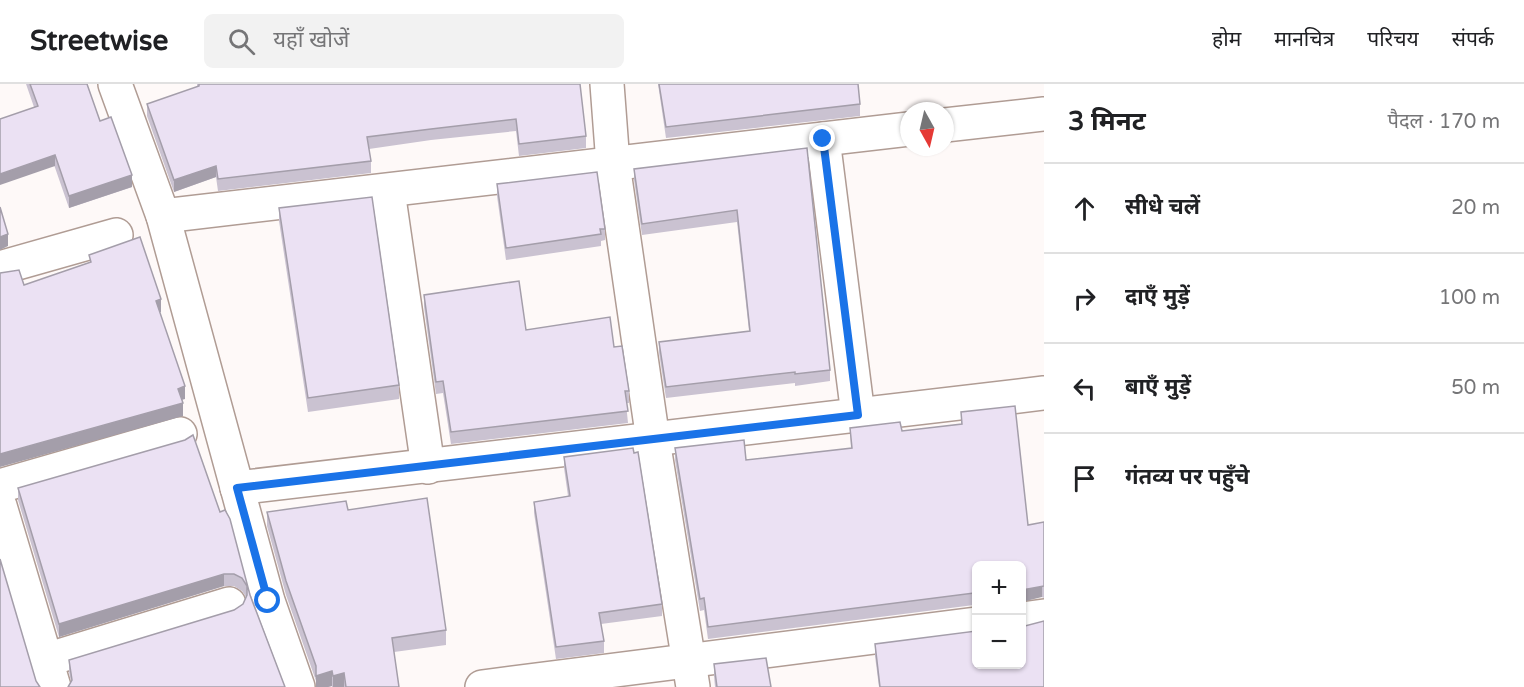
<!DOCTYPE html>
<html lang="hi">
<head>
<meta charset="utf-8">
<style>
	:root { --surface:#fff; --page:#f2f2f2; --text:#202124; --muted:#757577; --line:#e0e0e0 }
	body { margin:0; font-family:"Varela Round","Noto Sans Devanagari",sans-serif; background:var(--page); color:var(--text) }
	.controls { position:absolute; right:18px; bottom:18px; display:grid; overflow:hidden; border-radius:9px; box-shadow:0 2px 4px #0004 }
	.controls button { width:54px; height:54px; display:grid; place-items:center; padding:0; border:0; border-bottom:2px solid var(--line); background:var(--surface); color:var(--text); font:30px sans-serif }
	.compass { position:absolute; left:900px; top:18px; width:54px; height:54px; border-radius:50%; background:var(--surface); box-shadow:0 2px 4px #0004; rotate:172deg }
	.stop { position:absolute; width:18px; height:18px; margin:-14px; border:4px solid #1a73e8; border-radius:50%; background:#fff }
	.stop.end { background:#1a73e8; border-color:#fff; box-shadow:0 2px 6px #0008 }
	.list { margin:0; padding:0; list-style:none }
	h2 { display:flex; justify-content:space-between; align-items:center; height:78px; margin:0; padding:0 24px; font-size:26px }
	h2 small { font-size:20px; font-weight:400; color:var(--muted) }
	.list li { display:grid; grid-template-columns:39px 1fr auto; gap:18px; align-items:center; box-sizing:border-box; height:90px; padding:0 24px; border-top:2px solid var(--line) }
	.list b { display:block; font-size:22px; white-space:nowrap }
	.list em { font-size:20px; font-style:normal; color:var(--muted) }
	.icon { flex:none; width:33px; height:33px; fill:none; stroke:currentColor; stroke-width:2; stroke-linecap:round; stroke-linejoin:round }
	.map { position:relative; flex:none; width:1044px; height:603px; overflow:hidden }
	header { display:flex; align-items:center; gap:36px; box-sizing:border-box; height:84px; padding:0 30px; background:var(--surface); border-bottom:2px solid var(--line) }
	header strong { font-size:28px }
	nav { display:flex; gap:33px; margin-inline-start:auto; font-size:21px }
	.search { width:420px; height:54px; background:var(--page); display:flex; align-items:center; gap:15px; box-sizing:border-box; padding:0 21px; border-radius:9px; color:var(--muted); font-size:22px }
	main { display:flex }
	aside { flex:1; background:var(--surface) }
	.map>svg:first-child { display:block }
	.lines { fill:none; stroke-linecap:round; stroke-linejoin:round }
	.street-casing { stroke:#b09c94; stroke-width:36 }
	.street { stroke:#fff; stroke-width:33 }
	.wall { fill:#cac2d1 }
	.shaded-wall { fill:#a49eaa }
	.building { fill:#ebe1f3; stroke:#a49eaa; stroke-width:1.5 }
	.route { stroke:#1a73e8; stroke-width:8 }
</style>
</head>
<body>
<header>
<strong>Streetwise</strong>
<div class="search"><svg class="icon" aria-label="search" viewBox="0 0 24 24"><circle cx="10" cy="10" r="6"/><path d="M15 15l6 6"/></svg>यहाँ खोजें</div>
<nav><a>होम</a><a>मानचित्र</a><a>परिचय</a><a>संपर्क</a></nav>
</header>
<main>
<div class="map">
<svg width="1044" height="603" viewBox="0 0 1044 603">
	<rect width="100%" height="100%" fill="#fef9f8"/>
	<g class="lines">
		<defs>
			<g id="street">
				<path d="M 115,0 L 163,132 L 268,517 L 298,603"/>
				<path d="M 607,0 L 613,80 L 653,356 L 693,603"/>
				<path d="M 945,41 L 1044,30"/>
				<path d="M 823,55 L 858,331"/>
				<path d="M 388,107 L 428,383"/>
				<path d="M 163,132 L 909,45"/>
				<path d="M 0,184 L 116,151"/>
				<path d="M 0,402 L 180,350"/>
				<path d="M 237,404 L 1044,309"/>
				<path d="M 0,422 L 54,603"/>
				<path d="M 1022,535 L 1044,532"/>
				<path d="M 46,576 L 229,520"/>
				<path d="M 482,603 L 976,540"/>
			</g>
		</defs>
		<!-- street casing -->
		<use href="#street" class="street-casing"/>
		<!-- street -->
		<use href="#street" class="street"/>
	</g>
	<!-- wall -->
	<g class="wall">
		<path d="M 26,0 L 87,0 L 100,37 L 132,103 L 69,124 Z"/>
		<path d="M 197,0 L 580,0 L 586,52 L 586,64 L 519,72 L 516,47 L 431,56 L 369,65 L 371,77 L 371,89 L 218,107 L 216,93 L 174,108 L 147,32 L 147,20 L 197,3 Z"/>
		<path d="M 658,0 L 858,0 L 860,20 L 860,32 L 666,54 Z"/>
		<path d="M 807,64 L 830,286 L 830,297 L 795,302 L 795,299 L 666,314 L 659,269 L 659,258 L 749,247 L 737,138 L 642,151 L 634,96 L 634,85 Z"/>
		<path d="M 497,100 L 605,145 L 605,156 L 601,157 L 601,162 L 506,176 L 497,112 Z"/>
		<path d="M 279,124 L 399,301 L 399,315 L 308,328 L 279,137 Z"/>
		<path d="M 424,211 L 526,246 L 614,263 L 629,307 L 629,319 L 626,319 L 628,339 L 451,360 L 443,309 L 436,310 L 424,223 Z"/>
		<path d="M 961,328 L 1028,441 L 1044,438 L 1044,514 L 976,482 L 976,522 L 974,521 L 708,555 L 704,526 L 700,527 L 675,376 L 675,364 L 746,376 L 851,365 L 850,344 L 902,347 L 961,340 Z"/>
		<path d="M 564,373 L 662,520 L 662,532 L 601,540 L 604,557 L 604,569 L 556,575 L 534,429 L 534,418 L 568,412 L 564,384 Z"/>
		<path d="M 18,404 L 220,428 L 285,603 L 71,598 L 69,588 L 69,576 L 234,526 L 243,520 L 246,513 L 242,507 L 234,502 L 224,502 L 59,553 L 18,416 Z"/>
		<path d="M 348,426 L 446,546 L 446,561 L 394,568 L 399,603 L 332,603 L 332,602 L 328,603 L 316,603 L 316,597 L 286,511 L 267,442 L 267,428 Z"/>
		<path d="M 875,560 L 1044,603 L 879,603 L 875,572 Z"/>
		<path d="M 714,580 L 771,603 L 715,603 L 714,592 Z"/>
	</g>
	<!-- shaded-wall -->
	<g class="shaded-wall">
		<path d="M 55,71 L 55,82 L 0,101 L 0,90 Z"/>
		<path d="M 216,82 L 216,93 L 174,108 L 174,96 Z"/>
		<path d="M 132,91 L 132,103 L 69,124 L 69,112 Z"/>
		<path d="M 8,150 L 8,162 L 0,166 L 0,153 Z"/>
		<path d="M 161,215 L 161,228 L 156,229 L 156,217 Z"/>
		<path d="M 185,302 L 185,315 L 178,317 L 178,305 Z"/>
		<path d="M 183,319 L 183,332 L 0,383 L 0,370 Z"/>
		<path d="M 224,490 L 224,502 L 59,553 L 59,540 Z"/>
		<path d="M 1042,501 L 1042,513 L 1022,518 L 1022,506 Z"/>
		<path d="M 332,587 L 332,602 L 328,603 L 316,603 L 316,592 Z"/>
		<path d="M 344,589 L 344,603 L 333,603 L 333,592 Z"/>
	</g>
	<!-- building -->
	<g class="building">
		<path d="M 30,0 L 87,0 L 100,37 L 111,33 L 132,91 L 69,112 L 55,71 L 0,90 L 0,35 L 38,22 Z"/>
		<path d="M 199,0 L 580,0 L 586,52 L 519,60 L 516,35 L 431,45 L 367,53 L 371,77 L 218,95 L 216,82 L 174,96 L 147,20 L 199,2 Z"/>
		<path d="M 659,0 L 858,0 L 860,20 L 666,43 Z"/>
		<path d="M 807,64 L 830,286 L 795,290 L 795,288 L 666,303 L 659,258 L 750,247 L 737,126 L 642,140 L 634,85 Z"/>
		<path d="M 597,88 L 605,145 L 600,145 L 601,150 L 506,164 L 497,100 Z"/>
		<path d="M 372,113 L 399,301 L 308,314 L 279,124 Z"/>
		<path d="M 0,123 L 8,150 L 0,153 Z"/>
		<path d="M 140,153 L 161,215 L 156,217 L 185,302 L 178,305 L 183,319 L 0,370 L 0,189 L 19,186 L 24,201 L 91,178 L 89,171 Z"/>
		<path d="M 519,197 L 526,246 L 610,233 L 614,263 L 622,262 L 629,307 L 625,307 L 628,327 L 451,348 L 443,297 L 436,298 L 424,211 Z"/>
		<path d="M 1015,322 L 1028,441 L 1044,438 L 1044,502 L 1022,506 L 1022,482 L 976,482 L 976,510 L 974,509 L 708,543 L 704,514 L 700,515 L 675,364 L 744,356 L 746,376 L 852,364 L 850,344 L 900,338 L 902,347 L 962,340 L 961,328 Z"/>
		<path d="M 193,351 L 220,428 L 225,426 L 230,435 L 250,511 L 285,603 L 68,603 L 72,596 L 69,576 L 234,526 L 243,520 L 247,511 L 247,502 L 242,494 L 234,490 L 224,490 L 59,540 L 18,404 L 185,356 Z"/>
		<path d="M 633,364 L 634,369 L 638,368 L 662,520 L 599,529 L 604,557 L 556,563 L 534,418 L 570,412 L 564,373 Z"/>
		<path d="M 427,414 L 446,546 L 392,554 L 399,603 L 346,603 L 344,589 L 333,592 L 332,587 L 316,592 L 316,582 L 286,497 L 267,428 L 346,417 L 348,426 Z"/>
		<path d="M 0,475 L 36,597 L 40,603 L 0,603 Z"/>
		<path d="M 1044,537 L 1044,603 L 880,603 L 875,560 L 976,547 L 976,580 L 1022,580 L 1022,541 L 1025,542 Z"/>
		<path d="M 766,574 L 771,603 L 717,603 L 714,580 Z"/>
	</g>
	<g class="lines">
		<!-- route -->
		<path class="route" d="M 268,517 L 237,404 L 858,331 L 823,55"/>
	</g>
</svg>
<div class="controls">
<button>+</button>
<button>−</button>
</div>
<svg class="compass" viewBox="-18 -18 36 36"><path d="M0-13l5 13h-10z" fill="#e53935"/><path d="M0 13l5-13h-10z" fill="#757577"/></svg>
<div class="stop" style="left:268px;top:517px"></div>
<div class="stop end" style="left:823px;top:55px"></div>
</div>
<aside>
<h2>3 मिनट<small>पैदल · 170 m</small></h2>
<ul class="list">
<li><svg class="icon" aria-label="ahead" viewBox="0 0 24 24"><path d="M12 20V5M6 11l6-6 6 6"/></svg><div><b>सीधे चलें</b></div><em>20 m</em></li>
<li><svg class="icon" aria-label="right" viewBox="0 0 24 24"><path d="M7 20v-9h11M14 6l5 5-5 5"/></svg><div><b>दाएँ मुड़ें</b></div><em>100 m</em></li>
<li><svg class="icon" aria-label="left" viewBox="0 0 24 24"><path d="M17 20v-9H6M10 6l-5 5 5 5"/></svg><div><b>बाएँ मुड़ें</b></div><em>50 m</em></li>
<li><svg class="icon" aria-label="arrive" viewBox="0 0 24 24"><path d="M6 21V4h12l-3 4 3 4H6"/></svg><div><b>गंतव्य पर पहुँचे</b></div></li>
</ul>
</aside>
</main>
</body>
</html>
